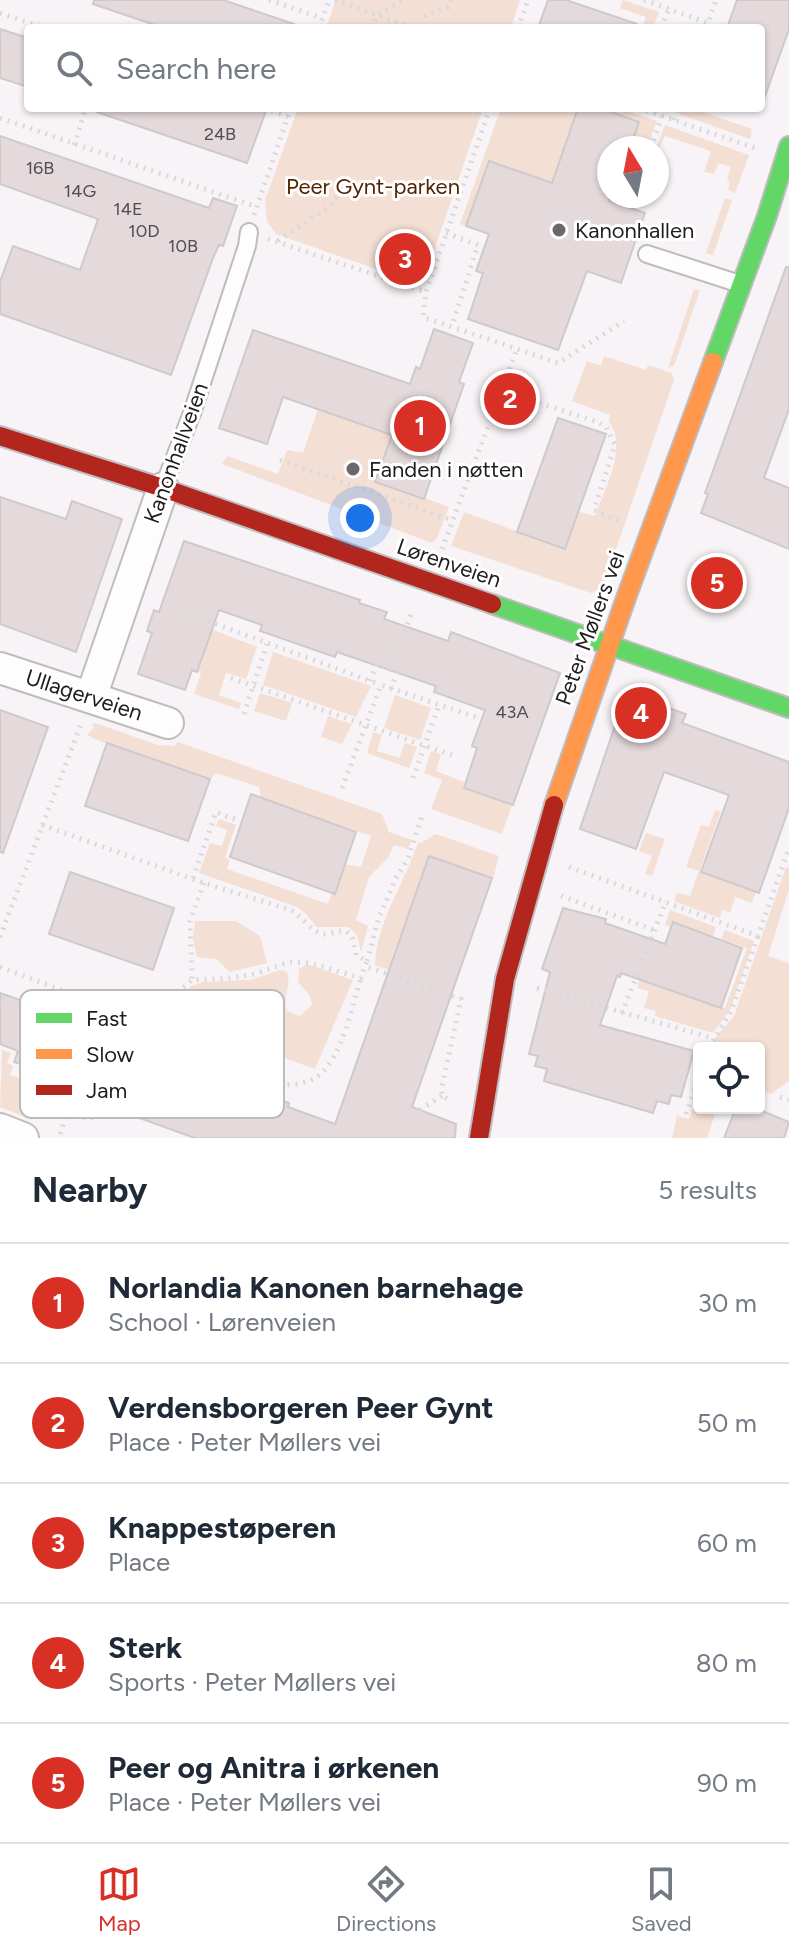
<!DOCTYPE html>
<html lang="en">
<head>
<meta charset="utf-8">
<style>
	:root { --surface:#fff; --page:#f6f6f7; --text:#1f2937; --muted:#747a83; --line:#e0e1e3; --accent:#d93025 }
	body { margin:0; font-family:Figtree,sans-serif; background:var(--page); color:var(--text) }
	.controls { position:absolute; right:24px; bottom:24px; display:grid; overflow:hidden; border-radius:8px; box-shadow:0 2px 6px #0004 }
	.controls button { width:72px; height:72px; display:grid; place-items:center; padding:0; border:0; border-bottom:2px solid var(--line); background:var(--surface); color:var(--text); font:40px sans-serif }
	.compass { position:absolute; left:597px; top:136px; width:72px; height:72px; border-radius:50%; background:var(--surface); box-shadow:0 2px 6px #0004; rotate:350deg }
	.you { position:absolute; left:360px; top:518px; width:28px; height:28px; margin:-20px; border:6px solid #fff; border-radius:50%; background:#1a73e8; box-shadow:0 0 0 12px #1a73e833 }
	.badge { display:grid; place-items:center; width:52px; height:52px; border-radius:50%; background:var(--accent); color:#fff; font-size:26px; font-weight:700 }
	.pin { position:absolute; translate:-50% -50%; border:4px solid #fff; box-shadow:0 2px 8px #0006 }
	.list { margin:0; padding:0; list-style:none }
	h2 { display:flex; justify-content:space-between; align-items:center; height:104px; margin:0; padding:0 32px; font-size:34px }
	h2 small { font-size:26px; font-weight:400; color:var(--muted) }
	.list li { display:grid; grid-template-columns:52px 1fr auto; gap:24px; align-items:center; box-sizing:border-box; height:120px; padding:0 32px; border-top:2px solid var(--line) }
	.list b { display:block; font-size:30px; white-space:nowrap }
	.list p { margin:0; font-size:26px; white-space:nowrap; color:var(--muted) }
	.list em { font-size:26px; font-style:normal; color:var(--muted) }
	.icon { flex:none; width:44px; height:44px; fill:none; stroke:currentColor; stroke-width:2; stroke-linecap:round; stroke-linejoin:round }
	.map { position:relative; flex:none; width:789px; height:1138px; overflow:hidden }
	.search { position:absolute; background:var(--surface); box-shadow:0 2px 6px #0004; left:24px; right:24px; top:24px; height:88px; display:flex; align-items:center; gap:20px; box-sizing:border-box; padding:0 28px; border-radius:8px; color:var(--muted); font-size:30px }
	.sheet { height:704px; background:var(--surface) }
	nav { display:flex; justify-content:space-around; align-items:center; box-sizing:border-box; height:112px; border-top:2px solid var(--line); background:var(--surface); font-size:22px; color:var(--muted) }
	nav a { display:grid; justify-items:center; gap:4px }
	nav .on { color:var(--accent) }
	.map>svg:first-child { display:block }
	.green { fill:#f4dfd5 }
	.building { fill:#e4d9db; stroke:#cecacc; stroke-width:2 }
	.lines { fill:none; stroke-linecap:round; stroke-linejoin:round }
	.lane-casing { stroke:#bfbcbe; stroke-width:20 }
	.street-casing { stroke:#bfbcbe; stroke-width:34 }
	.fast-casing { stroke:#bfbcbe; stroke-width:22 }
	.slow-casing { stroke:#bfbcbe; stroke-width:22 }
	.jam-casing { stroke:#bfbcbe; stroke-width:22 }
	.path { stroke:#d9d9d9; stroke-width:5; stroke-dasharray:2 6; stroke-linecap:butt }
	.lane { stroke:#fefdfe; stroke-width:16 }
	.street { stroke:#fefdfe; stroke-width:30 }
	.fast { stroke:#63d668; stroke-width:18 }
	.slow { stroke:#ff974d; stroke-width:18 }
	.jam { stroke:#b3261e; stroke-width:18 }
	.poi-dot { fill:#6b676a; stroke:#fff; stroke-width:3 }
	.labels { text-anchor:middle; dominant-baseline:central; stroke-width:6; stroke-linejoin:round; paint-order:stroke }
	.number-label { font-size:18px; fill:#524d4f }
	.park-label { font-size:22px; fill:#512300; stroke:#fff }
	.poi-label { font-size:22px; fill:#1f1c1e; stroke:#fff; text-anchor:start }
	.street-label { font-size:22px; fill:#1f1c1e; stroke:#fff }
	.key { fill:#fff; stroke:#bcbbbc; stroke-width:2 }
	.key-label { font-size:22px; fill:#1f1c1e }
</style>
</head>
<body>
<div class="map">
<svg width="789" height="1138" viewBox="0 0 789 1138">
	<rect width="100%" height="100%" fill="#f8f3f6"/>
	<!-- green -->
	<g class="green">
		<path d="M 336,0 L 520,0 L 511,28 L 326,28 Z"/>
		<path d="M 623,0 L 659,12 L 653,28 L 643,26 L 646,17 L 620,8 Z"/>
		<path d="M 298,108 L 483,108 L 428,268 L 416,275 L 404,279 L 276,234 L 267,221 L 265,200 Z"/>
		<path d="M 501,108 L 578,108 L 551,183 L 489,161 L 466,226 L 460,224 Z"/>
		<path d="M 598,108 L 619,108 L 657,121 L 647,148 L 628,148 Z"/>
		<path d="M 681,108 L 691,108 L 752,129 L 750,139 L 679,114 Z"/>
		<path d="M 665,125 L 749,155 L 735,193 L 728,190 L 730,182 L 727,179 L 731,167 L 718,163 L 714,174 L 704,172 L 711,151 L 665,136 L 657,153 L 656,148 Z"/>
		<path d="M 725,198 L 732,200 L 713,255 L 706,253 Z"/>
		<path d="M 694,289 L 700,290 L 674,366 L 668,368 Z"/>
		<path d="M 604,356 L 646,370 L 648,365 L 672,373 L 674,380 L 603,587 L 591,593 L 451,546 L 464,512 L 565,549 L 579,512 L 595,516 C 605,487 628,449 609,421 L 610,415 L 572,401 L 587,361 L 601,366 Z"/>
		<path d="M 318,409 L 391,435 L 376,480 L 449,507 L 437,538 L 432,543 L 222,464 L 227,456 L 278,474 L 287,450 L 303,453 Z"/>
		<path d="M 211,629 L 257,647 L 246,679 L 226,673 L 219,695 L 241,703 L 239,709 L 194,694 L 201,673 L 197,671 Z"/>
		<path d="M 273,652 L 371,686 L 356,717 L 263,685 Z"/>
		<path d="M 260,693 L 292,703 L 286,721 L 254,711 Z"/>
		<path d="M 395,695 L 431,708 L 420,740 L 384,728 Z"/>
		<path d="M 328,716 L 352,724 L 342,744 L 321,737 Z"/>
		<path d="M 95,723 L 158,745 L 174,746 L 178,742 L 382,814 L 389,832 L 412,840 L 408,849 L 394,845 L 388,858 L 369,877 L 356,920 L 368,926 L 361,952 L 357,935 L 349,927 L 317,927 L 305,913 L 297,907 L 199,873 L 210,843 L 222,846 L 227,830 L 216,826 L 219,819 L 236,825 L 225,857 L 230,860 L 227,869 L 328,904 L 343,864 L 361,867 L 371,836 L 261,798 L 259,787 L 216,773 L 210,779 L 99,741 L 87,735 L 94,727 L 91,724 Z"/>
		<path d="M 373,732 L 382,735 L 377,751 L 399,758 L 405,743 L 417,747 L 409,768 L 367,753 Z"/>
		<path d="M 431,751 L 441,754 L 436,771 L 464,782 L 463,788 L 512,805 L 502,834 L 431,809 L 442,780 L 424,773 Z"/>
		<path d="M 715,810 L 721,811 L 700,870 L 756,891 L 752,903 L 735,897 L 730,913 L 722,909 L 720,918 L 674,901 L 677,893 L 690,896 L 699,871 L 686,867 L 701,825 L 709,827 Z"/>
		<path d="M 646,833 L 665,839 L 652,876 L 645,874 L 652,856 L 639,851 Z"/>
		<path d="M 436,834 L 499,856 L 493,879 L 428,860 L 391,960 L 455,982 L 452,992 L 375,965 C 377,920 405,883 418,842 L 421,843 Z"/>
		<path d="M 786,867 L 789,868 L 789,889 L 768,956 L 789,963 L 789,1081 L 771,1094 L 759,1090 L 759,1048 L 711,1048 L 714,1039 L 734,1016 Z"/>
		<path d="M 670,910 L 716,927 L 713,936 L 678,924 L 676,929 L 665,925 Z"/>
		<path d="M 195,921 L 236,921 L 260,936 L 267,963 L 230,972 L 216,959 L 197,957 L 193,938 Z"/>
		<path d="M 725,930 L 754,941 L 730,1010 L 713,1033 L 655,1016 L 656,1011 L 644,1008 L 649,991 L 637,988 L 649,948 L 658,950 L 660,942 L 670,946 L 656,983 L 725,1008 L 747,948 L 721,939 Z"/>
		<path d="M 307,964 L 353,980 L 315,1069 L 268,1052 L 261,1063 L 227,1049 L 222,1057 L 170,1037 L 146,1019 L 170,1004 L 191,986 L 203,982 L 250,980 L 280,970 L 287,972 C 292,987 282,997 287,1011 L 300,1016 L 312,1005 L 310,996 L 298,982 L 299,969 Z"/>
		<path d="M 89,1008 L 119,1021 L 88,1116 L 40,1100 L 32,1120 L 0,1107 L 2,1050 L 11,1053 L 7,1063 L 13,1066 L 10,1075 L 81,1100 L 105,1031 L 84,1023 Z"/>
		<path d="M 699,1087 L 699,1108 L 717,1108 L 707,1138 L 672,1138 L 677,1116 L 689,1119 Z"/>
	</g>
	<!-- building -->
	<g class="building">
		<path d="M 94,0 L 223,0 L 294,24 L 293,28 L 164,28 L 93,4 Z"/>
		<path d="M 548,0 L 566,0 L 637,24 L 636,28 L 538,28 Z"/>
		<path d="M 737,0 L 789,0 L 789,29 L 764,99 L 761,99 L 761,28 L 727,28 Z"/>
		<path d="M 0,29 L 28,38 L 28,87 L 0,78 Z"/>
		<path d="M 98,108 L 267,108 L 247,163 L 97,112 Z"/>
		<path d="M 578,108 L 600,108 L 639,122 L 630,148 L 609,148 L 609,201 L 645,213 L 621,283 L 587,271 L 558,350 L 468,319 L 483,273 L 476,271 L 489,234 L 466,226 L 489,161 L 552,183 Z"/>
		<path d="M 0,136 L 209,208 L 213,198 L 237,206 L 223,246 L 219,245 L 213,258 L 171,375 L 0,314 L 0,282 L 13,246 L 80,270 L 98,219 L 0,184 Z"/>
		<path d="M 786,267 L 789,267 L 789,409 L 764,478 L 789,488 L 789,549 L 701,513 L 708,494 L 705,493 Z"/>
		<path d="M 434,329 L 473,343 L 459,382 L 464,384 L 424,499 L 375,482 L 392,435 L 283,397 L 267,444 L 219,428 L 253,330 L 410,384 L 416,367 L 420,369 Z"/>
		<path d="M 558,418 L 606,434 L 565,549 L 517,532 Z"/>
		<path d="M 0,497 L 66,519 L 72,501 L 122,519 L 76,652 L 0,624 Z"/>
		<path d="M 184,541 L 360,600 L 359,603 L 387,612 L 384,619 L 448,641 L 451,632 L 560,673 L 513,805 L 464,788 L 477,748 L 472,746 L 485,710 L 434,692 L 436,686 L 404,675 L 337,652 L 335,657 L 260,631 L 262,625 L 219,610 L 197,672 L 192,670 L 185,690 L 138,674 L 152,633 L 147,631 L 154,610 L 159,612 Z"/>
		<path d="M 626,693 L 686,714 L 682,723 L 789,762 L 789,808 L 759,893 L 701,872 L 729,795 L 664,772 L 636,849 L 580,829 Z"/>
		<path d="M 0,710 L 48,727 L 3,853 L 0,852 Z"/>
		<path d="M 107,743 L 210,779 L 188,841 L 85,806 Z"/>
		<path d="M 251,794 L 356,832 L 335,894 L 230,857 Z"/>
		<path d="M 429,856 L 492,878 L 412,1107 L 456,1124 L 455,1138 L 195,1138 L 139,1118 L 158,1062 L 210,1080 L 212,1076 L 232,1083 L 230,1087 L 268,1100 L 269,1097 L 289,1103 L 288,1107 L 335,1124 Z"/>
		<path d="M 70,872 L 174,908 L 153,970 L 49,934 Z"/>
		<path d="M 563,908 L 606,919 L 605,923 L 665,944 L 673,922 L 742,948 L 721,1008 L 621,973 L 620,977 L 617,976 L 600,1025 L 694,1051 L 681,1097 L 671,1095 L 669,1104 L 657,1101 L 653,1113 L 544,1081 L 547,1069 L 535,1066 L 538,1056 L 529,1054 L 550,972 L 542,969 Z"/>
		<path d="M 0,993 L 105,1030 L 85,1087 L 14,1062 L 18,1051 L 0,1044 Z"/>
		<path d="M 736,1108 L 755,1108 L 789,1122 L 784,1138 L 724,1138 Z"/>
	</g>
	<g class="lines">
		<defs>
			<g id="lane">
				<path d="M 647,254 L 740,284"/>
				<path d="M 163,488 L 192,413 L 247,246 L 249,232"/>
			</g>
			<g id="street">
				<path d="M 0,668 L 168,723"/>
				<path d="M 91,697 L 163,488"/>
				<path d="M 0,1129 L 23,1138"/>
			</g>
			<g id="fast">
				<path d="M 713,362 L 767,216 L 789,146"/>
				<path d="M 492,604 L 789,708"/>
			</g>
			<path id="slow" d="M 554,805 L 626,598 L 713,362"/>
			<g id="jam">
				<path d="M 0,436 L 163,488 L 492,604"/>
				<path d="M 479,1138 L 505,979 L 554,805"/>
			</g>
		</defs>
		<!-- lane casing -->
		<use href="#lane" class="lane-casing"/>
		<!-- street casing -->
		<use href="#street" class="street-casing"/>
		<!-- fast casing -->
		<use href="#fast" class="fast-casing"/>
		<!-- slow casing -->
		<use href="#slow" class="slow-casing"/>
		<!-- jam casing -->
		<use href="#jam" class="jam-casing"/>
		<!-- path -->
		<g class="path">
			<path d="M 269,0 L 322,18"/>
			<path d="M 335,0 L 413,28"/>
			<path d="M 644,0 L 708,23 L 716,0"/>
			<path d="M 0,13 L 44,28"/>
			<path d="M 424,16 L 448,7 L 451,0"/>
			<path d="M 116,28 L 117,24"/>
			<path d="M 319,28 L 329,0"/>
			<path d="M 371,28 L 378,15 L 404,0"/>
			<path d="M 518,28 L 528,0"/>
			<path d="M 661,28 L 669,9"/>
			<path d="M 264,108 L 288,117"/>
			<path d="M 367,108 L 369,115"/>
			<path d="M 490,108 L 426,292 L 423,317 L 558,363 L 624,321"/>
			<path d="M 639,108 L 755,148"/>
			<path d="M 0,118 L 257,207"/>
			<path d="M 674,120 L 678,108"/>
			<path d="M 74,145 L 86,108"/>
			<path d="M 651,148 L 662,116"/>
			<path d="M 657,169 L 672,175"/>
			<path d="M 254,215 L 291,108"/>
			<path d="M 446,233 L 478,245 L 452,326"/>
			<path d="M 268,239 L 426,292"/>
			<path d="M 278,241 L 331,205 L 343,189"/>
			<path d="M 501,391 L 598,422 L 606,427 L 615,445 L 594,510 L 619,521"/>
			<path d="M 280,460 L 452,520"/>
			<path d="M 442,549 L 517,349"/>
			<path d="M 178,610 L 381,685"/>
			<path d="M 390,669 L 412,612"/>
			<path d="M 231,678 L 457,757"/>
			<path d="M 370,681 L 377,664 L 397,672 L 391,689"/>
			<path d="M 244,714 L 267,644"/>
			<path d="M 413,778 L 439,705"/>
			<path d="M 342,788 L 381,685 L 476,717"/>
			<path d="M 42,825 L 204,883 L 291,910 C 303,916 312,934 325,934 C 333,934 338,930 346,931 L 352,936 L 356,955 L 367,961 L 365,966 L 461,999 L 442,1086 L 442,1096 L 451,1101"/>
			<path d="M 569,867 L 758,936 L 789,848"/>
			<path d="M 193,878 L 216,812 L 237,820"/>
			<path d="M 204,883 L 190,921 L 192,980 L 230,978 L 255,974 L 289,962 L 309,963 L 361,978 L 365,966"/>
			<path d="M 561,896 L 654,930"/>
			<path d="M 0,937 L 81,724"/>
			<path d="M 367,961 L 379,917 L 396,878 L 408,859 L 422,816"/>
			<path d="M 0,967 L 130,1016 L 275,1085 C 290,1085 305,1085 318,1076 C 342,1058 352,1006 361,978"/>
			<path d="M 537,988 L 713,1038"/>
			<path d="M 0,1005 L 4,995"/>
			<path d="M 622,1013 L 666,901"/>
			<path d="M 138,1020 L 173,997 L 192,980"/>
			<path d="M 709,1048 L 731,1011 L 758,936"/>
			<path d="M 780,1097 L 789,1100"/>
			<path d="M 420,1110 L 442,1096"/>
			<path d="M 686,1114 L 699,1076"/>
			<path d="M 60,1134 L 67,1112 L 90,1120 L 130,1016"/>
		</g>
		<!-- lane -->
		<use href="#lane" class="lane"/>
		<!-- street -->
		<use href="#street" class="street"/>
		<!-- fast -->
		<use href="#fast" class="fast"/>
		<!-- slow -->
		<use href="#slow" class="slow"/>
		<!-- jam -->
		<use href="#jam" class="jam"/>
	</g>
	<!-- markers -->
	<g class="poi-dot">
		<circle cx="559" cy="230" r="8"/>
		<circle cx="353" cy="469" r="8"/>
	</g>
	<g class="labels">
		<!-- number labels -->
		<g class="number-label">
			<text x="220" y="134">24B</text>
			<text x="40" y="168">16B</text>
			<text x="80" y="191">14G</text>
			<text x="128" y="209">14E</text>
			<text x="144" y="231">10D</text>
			<text x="183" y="246">10B</text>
			<text x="512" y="712">43A</text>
		</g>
		<!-- park labels -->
		<g class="park-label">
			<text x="373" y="186">Peer Gynt-parken</text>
		</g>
		<!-- poi labels -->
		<g class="poi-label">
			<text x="575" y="230">Kanonhallen</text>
			<text x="369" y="469">Fanden i nøtten</text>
		</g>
		<!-- street labels -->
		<g class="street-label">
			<text transform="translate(176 453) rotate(-70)">Kanonhallveien</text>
			<text transform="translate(449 563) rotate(19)">Lørenveien</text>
			<text transform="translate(590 628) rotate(-70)">Peter Møllers vei</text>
			<text transform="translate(84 695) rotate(18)">Ullagerveien</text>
		</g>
	</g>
	<!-- legend -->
	<rect x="20" y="990" width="264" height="128" rx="12" class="key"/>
	<rect x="36" y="1013" width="36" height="10" fill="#63d668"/>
	<rect x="36" y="1049" width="36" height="10" fill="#ff974d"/>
	<rect x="36" y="1085" width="36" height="10" fill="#b3261e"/>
	<g class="key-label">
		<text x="86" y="1026">Fast</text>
		<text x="86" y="1062">Slow</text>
		<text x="86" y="1098">Jam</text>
	</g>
</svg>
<div class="controls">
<button><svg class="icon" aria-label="locate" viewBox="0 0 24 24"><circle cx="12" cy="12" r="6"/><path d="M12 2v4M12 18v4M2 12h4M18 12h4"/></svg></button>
</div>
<svg class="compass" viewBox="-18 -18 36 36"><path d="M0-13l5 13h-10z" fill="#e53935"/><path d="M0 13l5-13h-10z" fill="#747a83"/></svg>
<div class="you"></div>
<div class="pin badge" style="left:420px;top:426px">1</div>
<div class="pin badge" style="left:510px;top:399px">2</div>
<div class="pin badge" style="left:405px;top:259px">3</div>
<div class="pin badge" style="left:641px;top:713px">4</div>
<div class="pin badge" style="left:717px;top:583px">5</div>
<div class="search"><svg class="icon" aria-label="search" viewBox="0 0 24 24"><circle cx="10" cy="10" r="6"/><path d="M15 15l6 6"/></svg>Search here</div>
</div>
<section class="sheet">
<h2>Nearby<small>5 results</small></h2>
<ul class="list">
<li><span class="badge">1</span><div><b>Norlandia Kanonen barnehage</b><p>School · Lørenveien</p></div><em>30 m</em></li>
<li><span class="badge">2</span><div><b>Verdensborgeren Peer Gynt</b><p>Place · Peter Møllers vei</p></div><em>50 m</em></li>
<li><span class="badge">3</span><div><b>Knappestøperen</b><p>Place</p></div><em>60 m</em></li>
<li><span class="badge">4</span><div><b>Sterk</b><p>Sports · Peter Møllers vei</p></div><em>80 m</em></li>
<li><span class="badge">5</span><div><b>Peer og Anitra i ørkenen</b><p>Place · Peter Møllers vei</p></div><em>90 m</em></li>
</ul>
</section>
<nav>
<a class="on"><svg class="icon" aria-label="map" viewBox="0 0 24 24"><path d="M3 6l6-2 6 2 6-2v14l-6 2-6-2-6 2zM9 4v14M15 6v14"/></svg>Map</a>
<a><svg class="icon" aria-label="directions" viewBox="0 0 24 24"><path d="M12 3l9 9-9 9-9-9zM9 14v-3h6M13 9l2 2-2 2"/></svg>Directions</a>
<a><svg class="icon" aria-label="saved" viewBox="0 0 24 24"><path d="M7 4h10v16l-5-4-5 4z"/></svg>Saved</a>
</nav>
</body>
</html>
